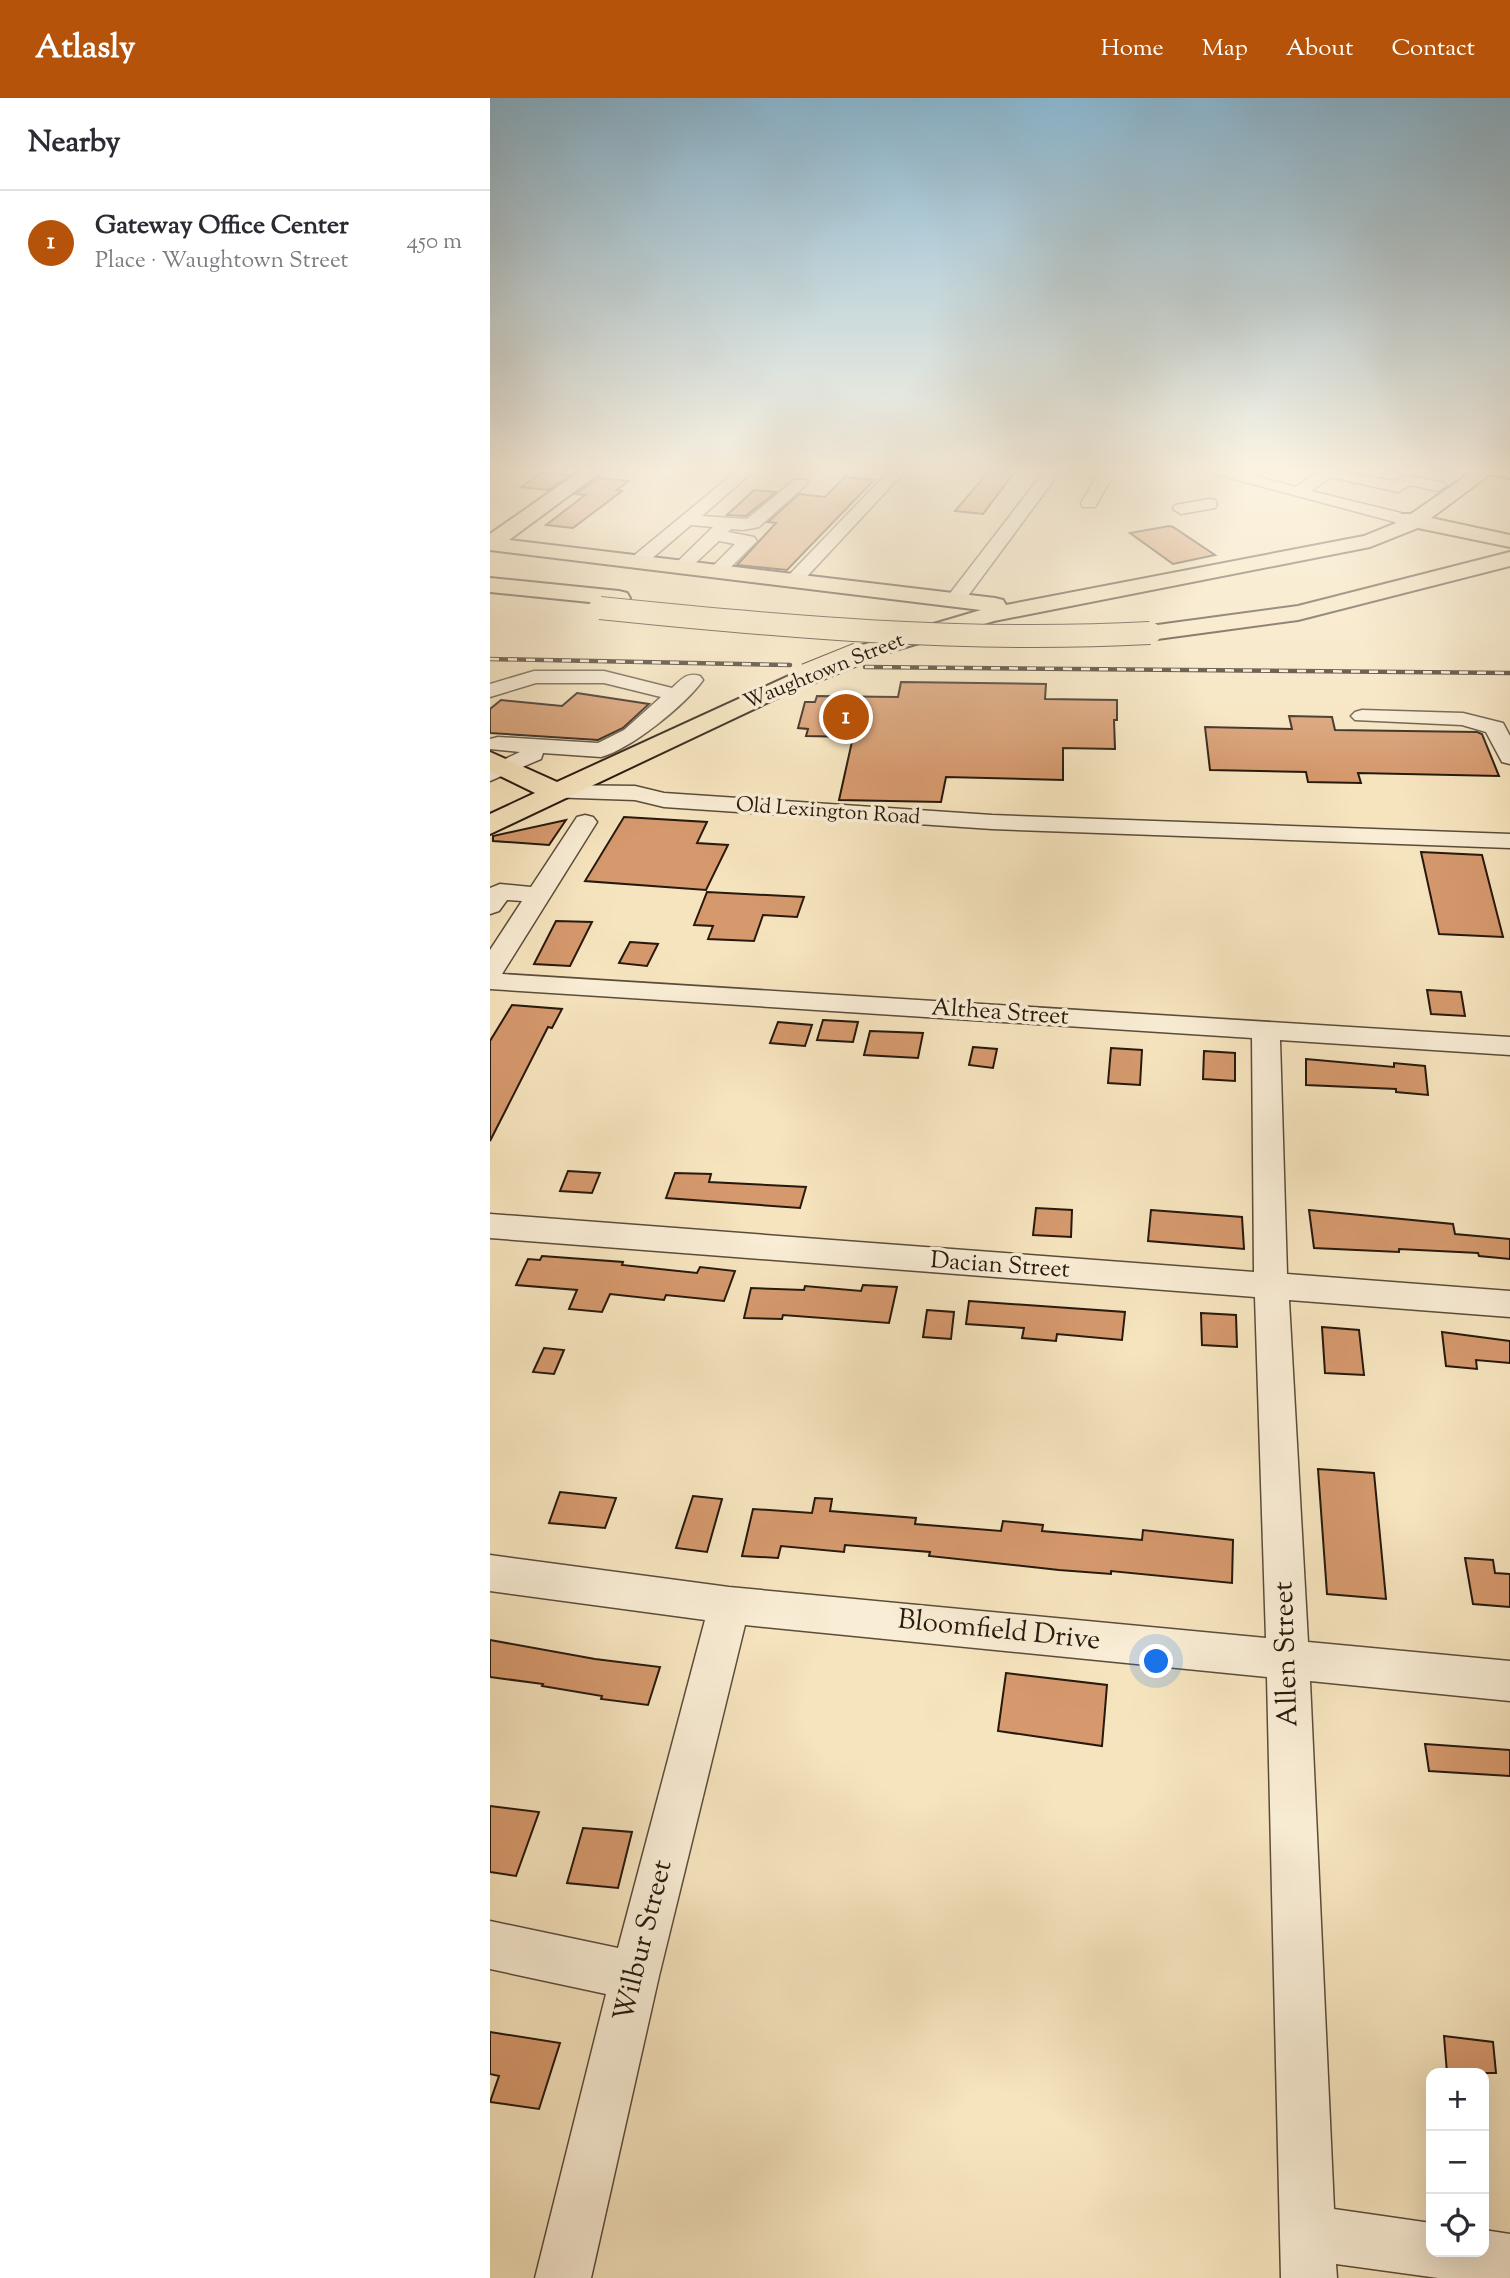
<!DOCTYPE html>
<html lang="en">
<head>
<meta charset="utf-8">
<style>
	:root { --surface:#fff; --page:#f2f2f3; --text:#2b2b33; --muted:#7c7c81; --line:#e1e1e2; --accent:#b45309 }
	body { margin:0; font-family:"Sorts Mill Goudy",serif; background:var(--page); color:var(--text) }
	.controls { position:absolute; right:21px; bottom:21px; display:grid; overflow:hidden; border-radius:14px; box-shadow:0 7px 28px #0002 }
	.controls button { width:63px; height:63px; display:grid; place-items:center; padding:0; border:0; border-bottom:2px solid var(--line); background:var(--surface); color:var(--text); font:35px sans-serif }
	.you { position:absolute; left:667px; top:1564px; width:24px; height:24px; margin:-18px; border:5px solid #fff; border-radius:50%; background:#1a73e8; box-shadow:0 0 0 10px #1a73e833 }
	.badge { display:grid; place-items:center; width:46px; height:46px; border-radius:50%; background:var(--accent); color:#fff; font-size:23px; font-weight:700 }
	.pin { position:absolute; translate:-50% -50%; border:4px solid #fff; box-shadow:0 2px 7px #0006 }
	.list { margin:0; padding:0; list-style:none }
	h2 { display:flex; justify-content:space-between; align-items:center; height:91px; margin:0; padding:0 28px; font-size:30px }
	h2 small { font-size:23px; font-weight:400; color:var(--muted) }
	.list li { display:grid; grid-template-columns:46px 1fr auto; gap:21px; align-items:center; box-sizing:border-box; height:105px; padding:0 28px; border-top:2px solid var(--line) }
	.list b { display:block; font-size:26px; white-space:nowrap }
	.list p { margin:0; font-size:23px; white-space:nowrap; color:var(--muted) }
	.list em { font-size:23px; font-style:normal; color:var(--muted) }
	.icon { flex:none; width:38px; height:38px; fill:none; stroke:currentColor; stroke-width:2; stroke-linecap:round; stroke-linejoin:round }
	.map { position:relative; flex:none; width:1020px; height:2180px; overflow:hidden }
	header { display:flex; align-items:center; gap:42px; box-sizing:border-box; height:98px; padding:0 35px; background:var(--accent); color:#fff }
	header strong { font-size:33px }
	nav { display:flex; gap:38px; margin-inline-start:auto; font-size:24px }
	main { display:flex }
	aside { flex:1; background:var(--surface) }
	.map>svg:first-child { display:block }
	.building { fill:#d5996d; stroke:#27190e; stroke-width:2 }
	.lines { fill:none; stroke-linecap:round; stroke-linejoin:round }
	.minor-casing { stroke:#5b4c3a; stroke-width:3 }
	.major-casing { stroke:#27190e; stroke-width:4 }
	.highway-casing { stroke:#27190e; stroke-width:4 }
	.minor { fill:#f9edd5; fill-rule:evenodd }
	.major { fill:#f6e4be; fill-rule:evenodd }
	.highway { fill:#f6e4be; fill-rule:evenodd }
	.rail-casing { stroke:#27190e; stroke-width:4.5 }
	.rail { stroke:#f9edd5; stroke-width:2.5; stroke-dasharray:9; stroke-linecap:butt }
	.major-bridge-casing { stroke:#27190e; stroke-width:24; stroke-linecap:butt }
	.highway-bridge-casing { stroke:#27190e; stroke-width:24; stroke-linecap:butt }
	.major-bridge { stroke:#f6e4be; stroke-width:22 }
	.highway-bridge { stroke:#f6e4be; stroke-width:22 }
	.labels { text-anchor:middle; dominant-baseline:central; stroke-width:7; stroke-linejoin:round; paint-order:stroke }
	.far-street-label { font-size:21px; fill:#27190e; stroke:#f9edd5 }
	.street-label { font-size:24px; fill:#27190e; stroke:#f9edd5 }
	.near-street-label { font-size:28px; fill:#27190e; stroke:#f9edd5 }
</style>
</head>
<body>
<header>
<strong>Atlasly</strong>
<nav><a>Home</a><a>Map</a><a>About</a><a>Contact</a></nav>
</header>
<main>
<aside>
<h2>Nearby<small></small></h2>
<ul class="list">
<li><span class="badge">1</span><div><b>Gateway Office Center</b><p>Place · Waughtown Street</p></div><em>450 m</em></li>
</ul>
</aside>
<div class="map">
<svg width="1020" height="2180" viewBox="0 0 1020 2180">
	<rect width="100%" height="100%" fill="#f6e4be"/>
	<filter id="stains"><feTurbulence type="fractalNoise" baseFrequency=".00286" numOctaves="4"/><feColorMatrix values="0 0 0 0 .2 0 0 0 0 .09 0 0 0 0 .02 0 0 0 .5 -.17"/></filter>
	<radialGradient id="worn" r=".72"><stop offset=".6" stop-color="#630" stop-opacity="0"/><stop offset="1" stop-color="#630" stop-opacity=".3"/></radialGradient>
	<!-- building -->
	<g class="building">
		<path d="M 501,371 L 527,371 L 493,416 L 465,413 Z"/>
		<path d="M 53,374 L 80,377 L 58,392 L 31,389 Z"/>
		<path d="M 355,379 L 384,382 L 297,472 L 247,467 L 286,425 L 278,424 L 309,396 L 335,399 Z"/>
		<path d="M 108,380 L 139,383 L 127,392 L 132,393 L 83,430 L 56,427 L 95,397 L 86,396 Z"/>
		<path d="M 264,392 L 286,394 L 256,418 L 237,417 Z"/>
		<path d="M 679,428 L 683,429 L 725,457 L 683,466 L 640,435 Z"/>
		<path d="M 411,584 L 556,586 L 555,601 L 627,602 L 627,622 L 624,622 L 625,651 L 573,650 L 573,682 L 456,679 L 451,704 L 349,702 L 363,639 L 316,638 L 318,631 L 308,630 L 315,604 L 325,604 L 327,598 L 408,599 Z"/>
		<path d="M 87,595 L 159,606 L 133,630 L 108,642 L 0,635 L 0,611 L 11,602 L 72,608 Z"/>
		<path d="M 799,618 L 842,619 L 845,632 L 987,634 L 992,636 L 1009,678 L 868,675 L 871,685 L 818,684 L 816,674 L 720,672 L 715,629 L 802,631 Z"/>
		<path d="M 134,719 L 217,724 L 207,745 L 238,747 L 216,792 L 95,783 Z"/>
		<path d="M 76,722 L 59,747 L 3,743 L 3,738 Z"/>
		<path d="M 931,754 L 992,757 L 1013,839 L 949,836 Z"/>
		<path d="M 217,794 L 314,799 L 307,819 L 273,817 L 264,843 L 218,841 L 223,828 L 204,827 Z"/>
		<path d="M 66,823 L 102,824 L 80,868 L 44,866 Z"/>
		<path d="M 140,844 L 168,846 L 157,868 L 129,865 Z"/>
		<path d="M 937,892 L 971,894 L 975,918 L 941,916 Z"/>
		<path d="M 22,907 L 72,911 L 62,930 L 58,929 L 0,1043 L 0,943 Z"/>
		<path d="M 333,922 L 368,924 L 363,944 L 327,942 Z"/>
		<path d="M 288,924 L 322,927 L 315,948 L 280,945 Z"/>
		<path d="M 380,933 L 433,935 L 428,960 L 374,957 Z"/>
		<path d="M 483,949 L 507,951 L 503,970 L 479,967 Z"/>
		<path d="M 621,950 L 652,952 L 650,987 L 618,985 Z"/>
		<path d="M 714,953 L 745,955 L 745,983 L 713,981 Z"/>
		<path d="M 816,961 L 904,969 L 904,965 L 935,968 L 938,997 L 906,994 L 906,991 L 816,987 Z"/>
		<path d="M 78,1073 L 110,1075 L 102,1095 L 70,1093 Z"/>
		<path d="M 185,1075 L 221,1076 L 219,1084 L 316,1089 L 310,1110 L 176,1100 Z"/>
		<path d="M 546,1110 L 582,1112 L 581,1139 L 543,1137 Z"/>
		<path d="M 661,1112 L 752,1119 L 754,1151 L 658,1143 Z"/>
		<path d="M 819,1112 L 963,1126 L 965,1136 L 1020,1141 L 1020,1161 L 989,1158 L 988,1155 L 909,1151 L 909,1154 L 824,1150 Z"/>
		<path d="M 52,1158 L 133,1164 L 132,1167 L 207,1175 L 210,1169 L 245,1173 L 234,1203 L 176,1197 L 174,1202 L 120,1196 L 112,1214 L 79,1211 L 87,1192 L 26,1187 L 38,1161 L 50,1162 Z"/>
		<path d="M 373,1187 L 407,1189 L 399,1225 L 293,1217 L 292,1221 L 254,1220 L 261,1190 L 314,1192 L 315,1188 L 371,1193 Z"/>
		<path d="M 479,1203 L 635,1214 L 632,1242 L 567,1236 L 566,1243 L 532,1240 L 534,1230 L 476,1226 Z"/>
		<path d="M 437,1212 L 464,1214 L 461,1241 L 433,1239 Z"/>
		<path d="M 711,1215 L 746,1217 L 747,1249 L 712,1247 Z"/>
		<path d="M 832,1229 L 869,1232 L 874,1277 L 835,1275 Z"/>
		<path d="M 952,1234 L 1020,1243 L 1020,1265 L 986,1262 L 987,1271 L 956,1268 Z"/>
		<path d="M 54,1250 L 74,1252 L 64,1276 L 43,1274 Z"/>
		<path d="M 828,1371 L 884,1375 L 896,1501 L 837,1496 Z"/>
		<path d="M 70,1394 L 126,1400 L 115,1430 L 59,1425 Z"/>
		<path d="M 203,1398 L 232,1401 L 217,1454 L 186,1450 Z"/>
		<path d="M 325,1400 L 342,1401 L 340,1413 L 426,1420 L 425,1426 L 511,1433 L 513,1423 L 553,1427 L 552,1433 L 652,1442 L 653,1432 L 743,1442 L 742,1485 L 621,1473 L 621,1476 L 569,1472 L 439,1458 L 440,1454 L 355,1447 L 354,1454 L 291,1448 L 288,1460 L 252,1458 L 263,1411 L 322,1415 Z"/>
		<path d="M 975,1460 L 1003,1462 L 1005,1475 L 1020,1476 L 1020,1509 L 983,1506 Z"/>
		<path d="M 0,1542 L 105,1561 L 170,1569 L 158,1607 L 111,1601 L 112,1598 L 52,1588 L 53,1586 L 0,1579 Z"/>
		<path d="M 516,1575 L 617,1587 L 612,1648 L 508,1633 Z"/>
		<path d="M 935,1646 L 1020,1652 L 1020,1678 L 939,1673 Z"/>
		<path d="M 0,1708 L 49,1714 L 26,1778 L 0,1774 Z"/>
		<path d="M 93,1730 L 142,1734 L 128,1790 L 77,1785 Z"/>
		<path d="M 0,1934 L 70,1945 L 49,2011 L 0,2004 L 9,1978 L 0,1976 Z"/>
		<path d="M 954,1938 L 1003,1944 L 1006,1975 L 957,1975 Z"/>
	</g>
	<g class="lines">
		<defs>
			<g id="minor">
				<path d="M 0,371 L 12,371 L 0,378 Z"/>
				<path d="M 249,371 L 266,371 L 212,418 L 257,421 L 304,382 L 316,382 L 318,385 L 269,429 L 253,432 L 241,431 L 238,434 L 264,439 L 267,443 L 232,478 L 220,478 L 217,474 L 245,446 L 229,443 L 197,473 L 185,473 L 182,469 L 223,429 L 201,427 L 153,468 L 141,468 L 138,464 L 141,460 Z"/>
				<path d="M 401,371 L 417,371 L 309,487 L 297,487 L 294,483 L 297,479 Z"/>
				<path d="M 556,371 L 572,371 L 472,506 L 458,506 L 456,502 L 458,498 Z"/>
				<path d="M 611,371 L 627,371 L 605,409 L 593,409 L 591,405 Z"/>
				<path d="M 715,371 L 739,371 L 806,389 L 832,371 L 905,383 L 917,377 L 954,385 L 956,388 L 948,393 L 920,387 L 908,394 L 841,379 L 821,393 L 911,415 L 913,419 L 905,424 L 717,374 Z"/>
				<path d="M 719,401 L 725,402 L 727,406 L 725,410 L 691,416 L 683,411 L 685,407 Z"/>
				<path d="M 44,573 L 114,573 L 182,590 C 192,581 197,574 210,578 L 213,582 C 195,607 141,651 111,659 L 53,655 L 51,661 L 0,683 L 0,668 L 30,654 L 0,651 L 0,641 L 8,639 L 108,645 L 134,632 L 171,599 L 114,585 L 46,585 L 0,599 L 0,586 Z"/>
				<path d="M 872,612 L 973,615 L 1013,625 L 1020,638 L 1020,666 L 1012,664 L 996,634 L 972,627 L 865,622 L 861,618 L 865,614 Z"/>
				<path d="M 65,687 L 145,688 L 174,695 L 502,717 L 1020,736 L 1020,750 L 502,731 L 174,709 L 145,702 L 57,699 L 54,694 L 57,689 Z"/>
				<path d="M 95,717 L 103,719 L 107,724 L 12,876 L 1020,939 L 1020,957 L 790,942 L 797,1176 L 1020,1193 L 1020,1219 L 799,1202 L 818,1544 L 1020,1563 L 1020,1603 L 820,1583 L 844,2111 L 941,2125 L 941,2154 L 994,2154 L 994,2132 L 1020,2136 L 1020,2180 L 948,2180 L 846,2166 L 847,2180 L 791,2180 L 777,1579 L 255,1527 L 169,1878 L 101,2180 L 45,2180 L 116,1896 L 0,1871 L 0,1823 L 128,1850 L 215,1522 L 0,1493 L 0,1457 L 239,1489 L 776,1540 L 765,1199 L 0,1140 L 0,1116 L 764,1174 L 762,940 L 0,891 L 0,852 L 32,803 L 17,802 L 9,813 L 0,816 L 0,790 L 10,786 L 41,789 L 87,719 Z"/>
			</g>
			<g id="major">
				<path d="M 93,371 L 115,371 L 19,442 L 505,500 L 513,502 L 516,507 L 874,438 L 906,425 L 900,420 L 903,416 L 921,416 L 986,371 L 1007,371 L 941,420 L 1020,437 L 1020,449 L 928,430 L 880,449 L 504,523 L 368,563 L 359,561 L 356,556 L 359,551 L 491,512 L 0,452 L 0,436 Z"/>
				<path d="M 316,570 L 325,572 L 328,577 L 325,582 L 0,736 L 0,716 L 45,695 L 0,673 L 0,654 L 67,684 Z"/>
			</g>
			<g id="highway">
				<path d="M 990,371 L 1020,371 L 1020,380 L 993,375 Z"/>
				<path d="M 1020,454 L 1020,468 L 808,522 L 660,542 L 652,540 L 648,535 L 652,530 L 660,528 L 808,508 Z"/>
				<path d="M 0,480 L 129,493 L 137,495 L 140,500 L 137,505 L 129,507 L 0,494 Z"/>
			</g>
		</defs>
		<!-- minor casing -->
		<use href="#minor" class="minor-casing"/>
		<!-- major casing -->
		<use href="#major" class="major-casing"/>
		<!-- highway casing -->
		<use href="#highway" class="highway-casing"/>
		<!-- minor -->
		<use href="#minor" class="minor"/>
		<!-- major -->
		<use href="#major" class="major"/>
		<!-- highway -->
		<use href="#highway" class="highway"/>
		<defs>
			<g id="rail">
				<path d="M 0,561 L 300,567"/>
				<path d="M 375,569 L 1020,575"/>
			</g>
		</defs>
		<!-- rail casing -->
		<use href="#rail" class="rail-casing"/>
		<!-- rail -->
		<use href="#rail" class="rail"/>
		<defs>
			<path id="major-bridge" d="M 316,577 L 368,556"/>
			<path id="highway-bridge" d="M 110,510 C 294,529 475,545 660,535"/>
		</defs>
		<!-- major-bridge casing -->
		<use href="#major-bridge" class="major-bridge-casing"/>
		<!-- highway-bridge casing -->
		<use href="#highway-bridge" class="highway-bridge-casing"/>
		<!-- major-bridge -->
		<use href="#major-bridge" class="major-bridge"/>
		<!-- highway-bridge -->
		<use href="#highway-bridge" class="highway-bridge"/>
	</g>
	<!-- sky -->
	<linearGradient id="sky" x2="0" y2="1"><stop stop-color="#8ab8d3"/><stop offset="0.55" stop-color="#fbf3e2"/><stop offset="1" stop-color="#fbf3e2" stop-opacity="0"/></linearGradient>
	<rect width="1020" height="676" fill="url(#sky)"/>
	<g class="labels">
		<!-- far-street labels -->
		<g class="far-street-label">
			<text transform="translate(334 574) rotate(-22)">Waughtown Street</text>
			<text transform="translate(338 714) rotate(4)">Old Lexington Road</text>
		</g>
		<!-- street labels -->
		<g class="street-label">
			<text transform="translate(510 915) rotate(4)">Althea Street</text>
			<text transform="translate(510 1168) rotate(4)">Dacian Street</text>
		</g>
		<!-- near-street labels -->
		<g class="near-street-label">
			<text transform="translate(509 1533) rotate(6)">Bloomfield Drive</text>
			<text transform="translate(797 1556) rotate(-92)">Allen Street</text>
			<text transform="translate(154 1843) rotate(-76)">Wilbur Street</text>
		</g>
	</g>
	<rect width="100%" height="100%" filter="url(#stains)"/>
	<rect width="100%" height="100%" fill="url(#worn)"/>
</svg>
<div class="controls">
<button>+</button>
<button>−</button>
<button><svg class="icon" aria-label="locate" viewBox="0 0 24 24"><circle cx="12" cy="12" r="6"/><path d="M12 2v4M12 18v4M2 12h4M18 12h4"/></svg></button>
</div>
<div class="you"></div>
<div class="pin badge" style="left:356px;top:619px">1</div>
</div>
</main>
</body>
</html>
